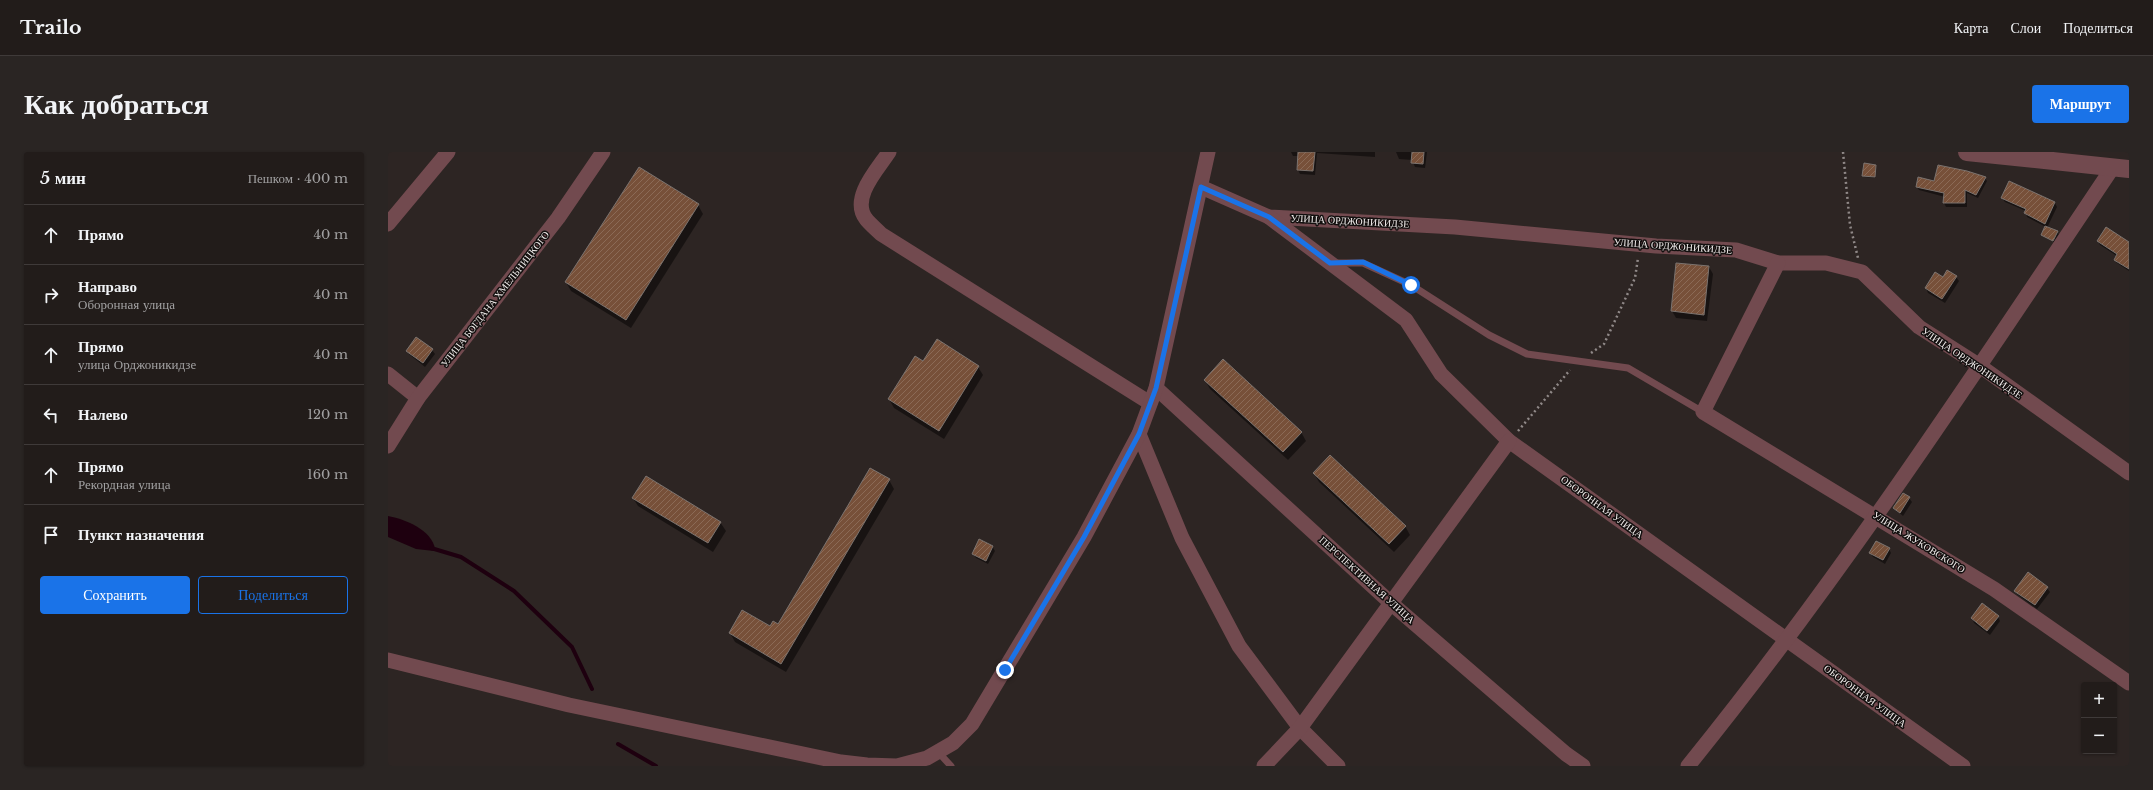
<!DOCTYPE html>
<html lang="ru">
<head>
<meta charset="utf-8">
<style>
	:root { --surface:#221c1a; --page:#2a2523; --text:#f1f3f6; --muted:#a2a1a2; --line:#3f3a39; --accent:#1a73e8 }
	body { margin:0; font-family:"Libre Baskerville",serif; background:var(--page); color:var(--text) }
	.controls { position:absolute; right:12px; bottom:12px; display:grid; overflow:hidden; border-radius:4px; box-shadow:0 1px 3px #0004 }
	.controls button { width:36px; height:36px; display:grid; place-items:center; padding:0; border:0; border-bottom:1px solid var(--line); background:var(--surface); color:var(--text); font:20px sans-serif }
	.stop { position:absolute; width:12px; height:12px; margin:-9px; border:3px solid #1a73e8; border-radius:50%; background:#fff }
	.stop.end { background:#1a73e8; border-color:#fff; box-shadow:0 1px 4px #0008 }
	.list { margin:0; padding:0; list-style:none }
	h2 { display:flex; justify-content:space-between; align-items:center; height:52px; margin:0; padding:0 16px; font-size:17px }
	h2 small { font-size:13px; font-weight:400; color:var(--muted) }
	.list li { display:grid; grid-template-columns:26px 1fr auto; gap:12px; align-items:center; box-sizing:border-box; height:60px; padding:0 16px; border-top:1px solid var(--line) }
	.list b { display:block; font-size:15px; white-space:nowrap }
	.list p { margin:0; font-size:13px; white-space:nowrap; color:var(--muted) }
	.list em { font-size:13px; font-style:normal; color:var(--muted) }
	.actions { display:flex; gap:8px; padding:12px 16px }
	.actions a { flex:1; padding:9px 0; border:1px solid var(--accent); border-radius:4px; text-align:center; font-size:14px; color:var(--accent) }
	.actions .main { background:var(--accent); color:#fff }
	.icon { flex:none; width:22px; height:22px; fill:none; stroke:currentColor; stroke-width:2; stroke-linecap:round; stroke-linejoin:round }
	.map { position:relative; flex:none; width:1741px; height:614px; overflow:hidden; border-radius:4px }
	header { display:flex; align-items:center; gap:24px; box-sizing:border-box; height:56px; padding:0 20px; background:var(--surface); border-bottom:1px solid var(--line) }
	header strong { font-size:19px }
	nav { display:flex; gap:22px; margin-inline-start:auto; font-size:14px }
	.intro { display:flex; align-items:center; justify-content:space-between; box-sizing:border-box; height:96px; padding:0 24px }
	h1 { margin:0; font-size:28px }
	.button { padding:10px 18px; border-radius:4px; background:var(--accent); color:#fff; font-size:14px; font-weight:700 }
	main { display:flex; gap:24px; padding:0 24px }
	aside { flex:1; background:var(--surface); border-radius:4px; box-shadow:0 1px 3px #0004 }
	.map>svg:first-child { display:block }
	.water { fill:#1e000f }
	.shadow { fill:#0007 }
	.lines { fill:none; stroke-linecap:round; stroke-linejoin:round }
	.stream { stroke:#1e000f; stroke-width:4 }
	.building { fill:url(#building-hatch); stroke:#7b736f }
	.path { stroke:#908988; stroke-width:2.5; stroke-dasharray:2 3; stroke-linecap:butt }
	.service { stroke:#724a4f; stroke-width:7 }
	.minor { stroke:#724a4f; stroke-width:15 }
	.tertiary { stroke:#724a4f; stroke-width:18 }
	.route { stroke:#1a73e8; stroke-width:5 }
	.labels { text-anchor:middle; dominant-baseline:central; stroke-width:3; stroke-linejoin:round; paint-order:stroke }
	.street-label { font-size:10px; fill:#f3eeed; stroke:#120f0e }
</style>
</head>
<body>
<header>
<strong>Trailo</strong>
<nav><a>Карта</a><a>Слои</a><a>Поделиться</a></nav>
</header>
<div class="intro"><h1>Как добраться</h1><a class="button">Маршрут</a></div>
<main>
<aside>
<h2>5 мин<small>Пешком · 400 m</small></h2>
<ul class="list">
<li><svg class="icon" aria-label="ahead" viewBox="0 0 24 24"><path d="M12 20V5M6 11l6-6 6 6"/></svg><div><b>Прямо</b></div><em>40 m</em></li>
<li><svg class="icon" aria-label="right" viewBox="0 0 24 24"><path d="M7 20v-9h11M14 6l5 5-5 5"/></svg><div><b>Направо</b><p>Оборонная улица</p></div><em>40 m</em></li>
<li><svg class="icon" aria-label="ahead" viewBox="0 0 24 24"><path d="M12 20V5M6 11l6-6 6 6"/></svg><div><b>Прямо</b><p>улица Орджоникидзе</p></div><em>40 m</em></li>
<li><svg class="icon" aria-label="left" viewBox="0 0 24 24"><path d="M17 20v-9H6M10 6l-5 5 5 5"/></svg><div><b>Налево</b></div><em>120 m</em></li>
<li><svg class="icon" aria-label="ahead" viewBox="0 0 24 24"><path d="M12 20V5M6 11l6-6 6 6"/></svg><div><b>Прямо</b><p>Рекордная улица</p></div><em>160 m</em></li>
<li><svg class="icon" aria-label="arrive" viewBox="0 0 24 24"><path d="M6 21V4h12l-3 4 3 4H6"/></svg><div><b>Пункт назначения</b></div></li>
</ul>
<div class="actions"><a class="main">Сохранить</a><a>Поделиться</a></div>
</aside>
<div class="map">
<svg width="1741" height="614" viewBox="0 0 1741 614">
	<defs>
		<pattern id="building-hatch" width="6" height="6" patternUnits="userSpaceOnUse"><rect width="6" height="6" fill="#775039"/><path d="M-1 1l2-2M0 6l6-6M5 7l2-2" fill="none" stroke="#8b6a56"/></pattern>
	</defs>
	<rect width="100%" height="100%" fill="#2d2523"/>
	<!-- water -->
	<path class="water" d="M 0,364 C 17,367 44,378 47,397 L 46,399 L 28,397 L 0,385 Z"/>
	<!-- shadow -->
	<g class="shadow">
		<path d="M 903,0 L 987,0 L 987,5 L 929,1 L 927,23 L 912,22 L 910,18 L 911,4 L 905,4 Z"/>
		<path d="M 1008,0 L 1039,0 L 1037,16 L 1027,15 L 1024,8 L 1011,7 Z"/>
		<path d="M 1488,14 L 1487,26 L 1476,25 L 1475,23 Z"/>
		<path d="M 1597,26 L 1599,29 L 1590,46 L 1579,41 L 1579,55 L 1558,55 L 1556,51 L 1557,45 L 1531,38 L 1529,35 Z"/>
		<path d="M 1621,30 L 1667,51 L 1669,55 L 1659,76 L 1671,82 L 1666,90 L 1654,83 L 1658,75 L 1639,65 L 1638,59 L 1617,50 L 1614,46 Z"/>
		<path d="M 310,53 L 315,62 L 243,176 L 183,139 L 178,130 Z"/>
		<path d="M 1710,89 L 1741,91 L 1741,119 L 1729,111 L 1727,108 L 1729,104 L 1712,93 Z"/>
		<path d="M 1289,112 L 1321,115 L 1325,122 L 1319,169 L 1288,166 L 1284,159 Z"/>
		<path d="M 1568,125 L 1571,129 L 1557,151 L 1540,141 L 1538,136 Z"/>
		<path d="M 44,198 L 47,202 L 37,215 L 22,203 L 19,199 Z"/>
		<path d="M 535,211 L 590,215 L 595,223 L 556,287 L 506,256 L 501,247 Z"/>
		<path d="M 817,228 L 913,280 L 918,289 L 900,308 L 822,237 Z"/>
		<path d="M 926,321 L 1017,374 L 1022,383 L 1006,400 L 931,330 Z"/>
		<path d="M 501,328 L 506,337 L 398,520 L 347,490 L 342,481 L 391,473 Z"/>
		<path d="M 245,346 L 332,370 L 338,379 L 325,400 L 250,354 Z"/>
		<path d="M 1521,346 L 1524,350 L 1515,364 L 1506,356 Z"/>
		<path d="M 604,394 L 607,399 L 600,412 L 588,406 L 585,402 Z"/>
		<path d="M 1501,397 L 1503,401 L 1497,412 L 1485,405 L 1482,401 Z"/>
		<path d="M 1659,436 L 1662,440 L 1649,457 L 1630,443 L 1627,439 Z"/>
		<path d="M 1610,465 L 1612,469 L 1602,483 L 1586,471 L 1584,466 Z"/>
	</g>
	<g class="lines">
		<!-- stream -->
		<g class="stream">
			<path d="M 43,396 L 73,405 L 126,439 L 184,495 L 204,537"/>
			<path d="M 230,592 L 268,614"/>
		</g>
	</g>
	<!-- building -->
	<g class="building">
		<path d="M 910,0 L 927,0 L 925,19 L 909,18 Z"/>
		<path d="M 1024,0 L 1036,0 L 1035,12 L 1023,11 Z"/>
		<path d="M 1476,11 L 1488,13 L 1487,25 L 1474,24 Z"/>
		<path d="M 1550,13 L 1579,19 L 1598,25 L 1588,43 L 1577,38 L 1577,51 L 1555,51 L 1556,41 L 1528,35 L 1530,25 L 1546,29 Z"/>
		<path d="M 251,15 L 311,52 L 238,168 L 177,130 Z"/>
		<path d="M 1621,29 L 1667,50 L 1657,72 L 1636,61 L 1638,57 L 1613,46 Z"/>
		<path d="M 1657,74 L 1670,79 L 1665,89 L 1653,83 Z"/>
		<path d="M 1718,75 L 1741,90 L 1741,117 L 1726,108 L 1729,102 L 1709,89 Z"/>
		<path d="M 1288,111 L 1321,114 L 1316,163 L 1283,159 Z"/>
		<path d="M 1559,118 L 1569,124 L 1554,147 L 1537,136 L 1547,120 L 1555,125 Z"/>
		<path d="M 28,185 L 45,197 L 35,211 L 18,199 Z"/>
		<path d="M 549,187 L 591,214 L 551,279 L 500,247 L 527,204 L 535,209 Z"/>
		<path d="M 835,207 L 914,280 L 895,300 L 816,228 Z"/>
		<path d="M 942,303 L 1018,374 L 1001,392 L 925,321 Z"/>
		<path d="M 482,316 L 502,327 L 393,512 L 341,481 L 354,458 L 382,474 L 385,469 L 390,472 Z"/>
		<path d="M 258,324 L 333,370 L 320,391 L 244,346 Z"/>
		<path d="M 1515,341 L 1522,345 L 1512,361 L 1505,356 Z"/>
		<path d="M 591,387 L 605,394 L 598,409 L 584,402 Z"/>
		<path d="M 1488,389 L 1502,396 L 1495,408 L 1481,401 Z"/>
		<path d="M 1640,420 L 1660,435 L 1647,453 L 1626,439 Z"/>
		<path d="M 1594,451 L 1611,464 L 1599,479 L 1583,466 Z"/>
	</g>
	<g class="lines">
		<!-- path -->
		<g class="path">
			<path d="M 1455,0 L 1462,73 L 1470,106"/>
			<path d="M 1203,201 L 1216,192 L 1247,126 L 1250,106"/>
			<path d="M 1130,279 L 1182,218"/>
		</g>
		<!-- service -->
		<g class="service">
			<path d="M 947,111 L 975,111 L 1023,133 L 1101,183 L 1139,202 L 1240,216 L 1315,260"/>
			<path d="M 551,601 L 563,614"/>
		</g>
		<!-- minor -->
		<g class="minor">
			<path d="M 501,0 C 490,17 462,46 478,67 C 482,72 488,77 493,82 L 762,251"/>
			<path d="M 813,35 L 881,65 L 1067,75 L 1268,94 L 1348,98 L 1390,111 L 1438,111 L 1474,120 L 1531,175 L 1592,214 L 1741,321"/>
			<path d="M 881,65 L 1018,168 L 1053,222 L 1121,289 L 1575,614"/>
			<path d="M 0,72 L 60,0"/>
			<path d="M 1390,111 L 1315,260 L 1606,437 L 1741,531"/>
			<path d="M 0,222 L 30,246"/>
			<path d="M 768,236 L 1004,452 L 1178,602 L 1195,614"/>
			<path d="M 751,282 L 794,386 L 851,494 L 912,576 L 950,614"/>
			<path d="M 0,294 L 30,246 L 170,66 L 215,0"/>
			<path d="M 0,508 L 181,553 L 453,610 L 479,613 L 509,614 L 539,606 L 565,591 L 584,572 L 696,385 L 751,282 L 768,236 L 820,0"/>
			<path d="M 876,614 L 912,576 L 1121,289"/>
			<path d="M 1300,614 C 1454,424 1589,218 1725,15"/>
		</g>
		<!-- tertiary -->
		<path class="tertiary" d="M 1579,0 L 1741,17"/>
	</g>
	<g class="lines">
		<!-- route -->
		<path class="route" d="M 617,518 L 696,385 L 751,282 L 768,236 L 813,35 L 881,65 L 942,111 L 975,110 L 1023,133"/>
	</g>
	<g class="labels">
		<!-- street labels -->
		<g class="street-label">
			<text transform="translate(962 69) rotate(3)">УЛИЦА ОРДЖОНИКИДЗЕ</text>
			<text transform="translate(1285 94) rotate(4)">УЛИЦА ОРДЖОНИКИДЗЕ</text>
			<text transform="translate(107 147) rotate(-52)">УЛИЦА БОГДАНА ХМЕЛЬНИЦКОГО</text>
			<text transform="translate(1584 211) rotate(34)">УЛИЦА ОРДЖОНИКИДЗЕ</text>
			<text transform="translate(1214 355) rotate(36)">ОБОРОННАЯ УЛИЦА</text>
			<text transform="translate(1531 390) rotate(32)">УЛИЦА ЖУКОВСКОГО</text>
			<text transform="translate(979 428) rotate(42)">ПЕРСПЕКТИВНАЯ УЛИЦА</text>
			<text transform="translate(1477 544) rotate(36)">ОБОРОННАЯ УЛИЦА</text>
		</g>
	</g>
</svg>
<div class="controls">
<button>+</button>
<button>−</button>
</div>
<div class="stop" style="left:1023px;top:133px"></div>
<div class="stop end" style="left:617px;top:518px"></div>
</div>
</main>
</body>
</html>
